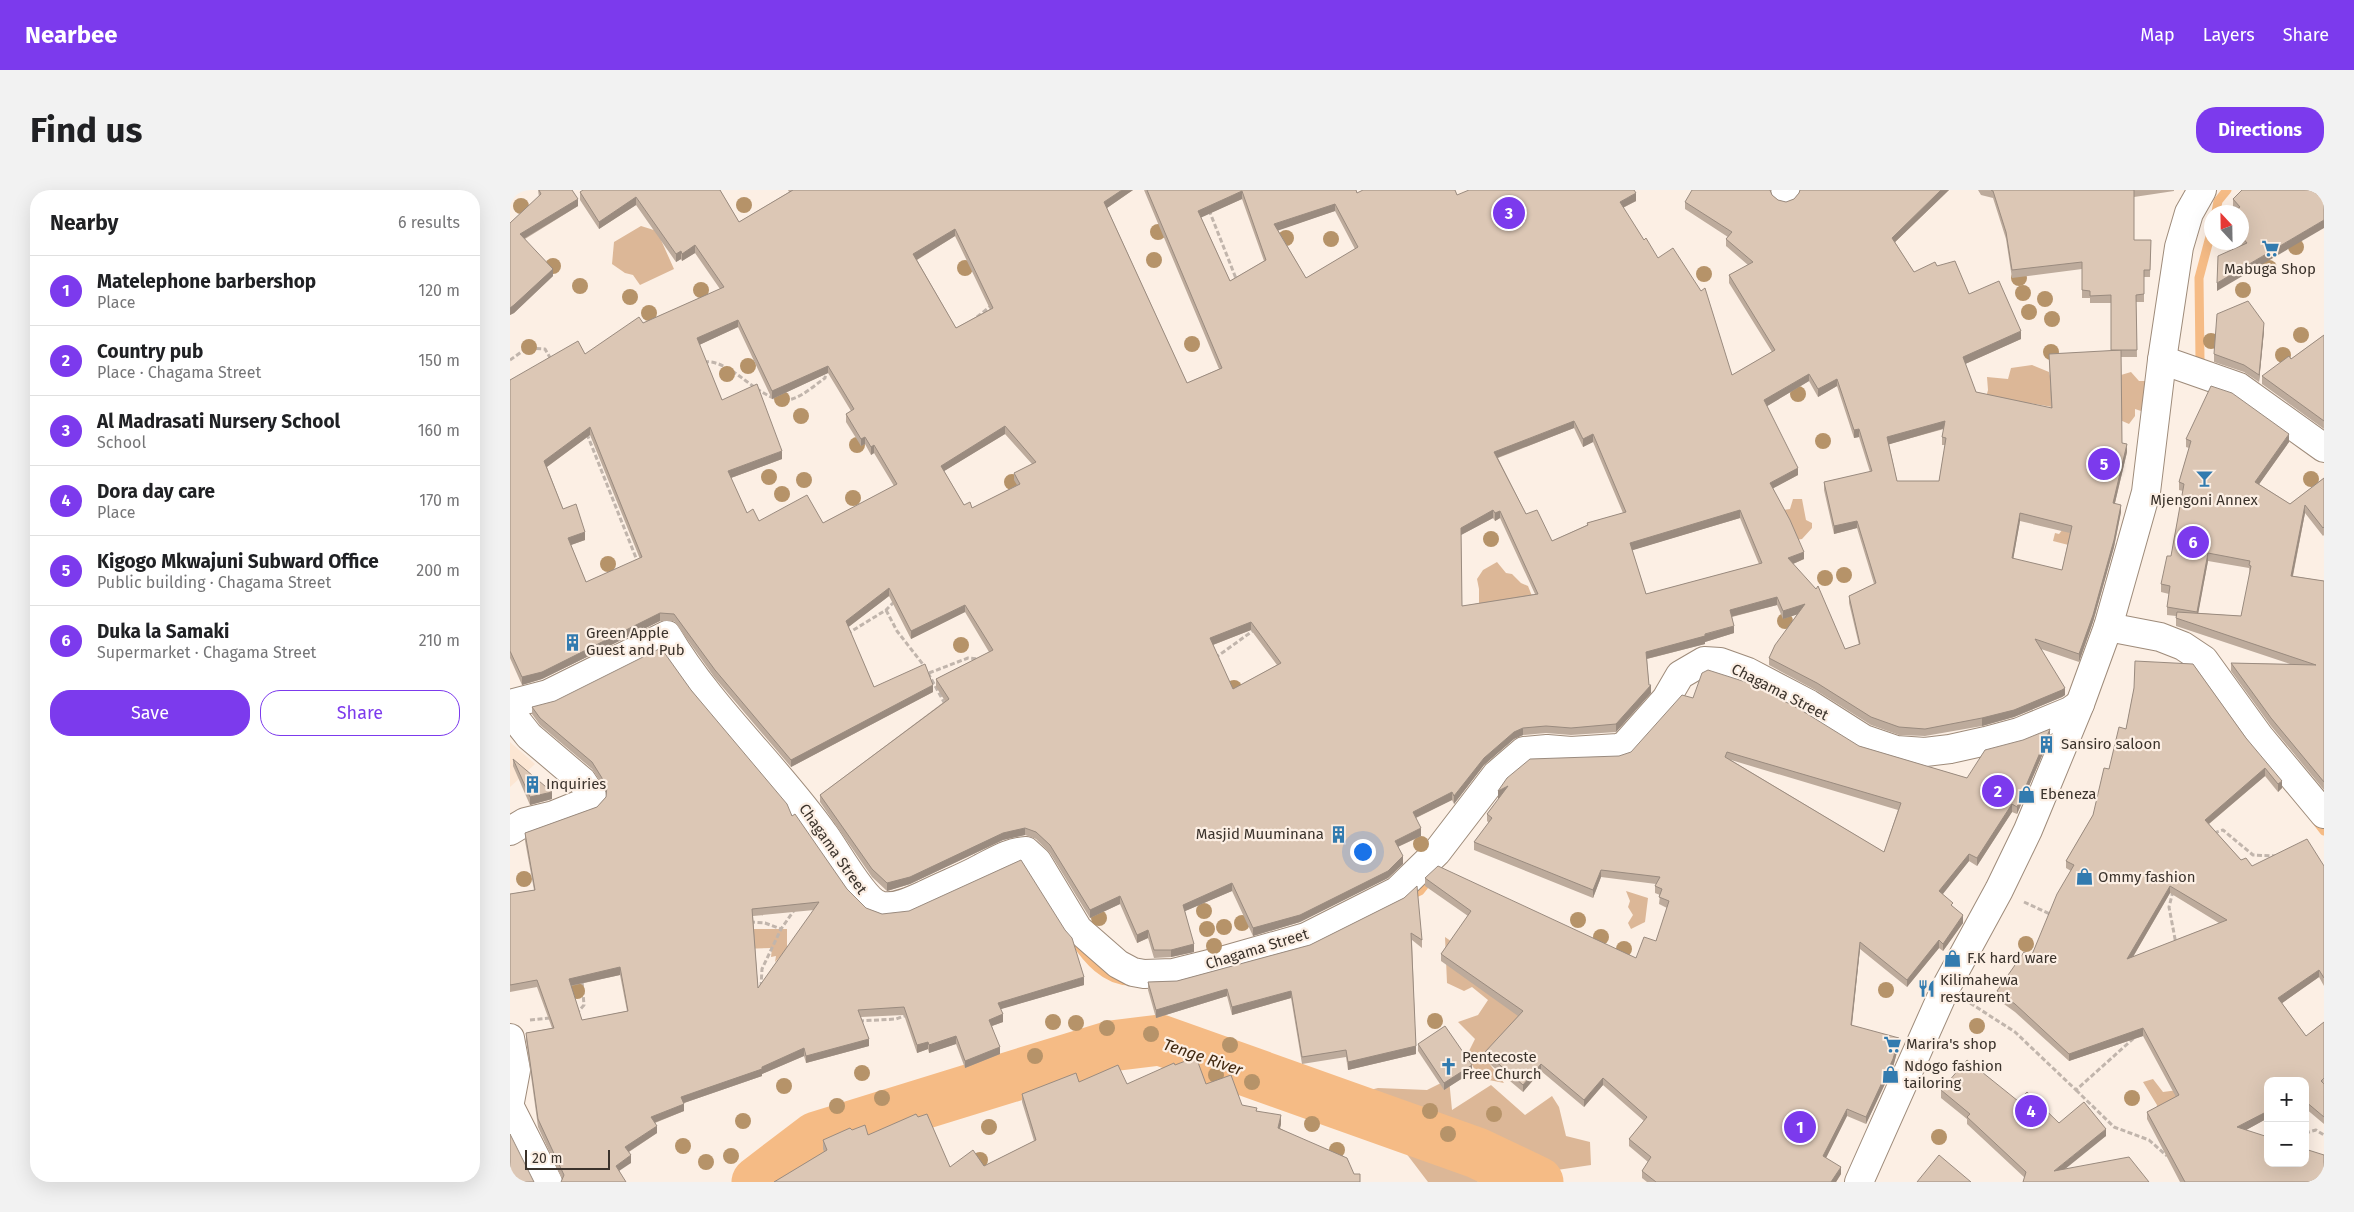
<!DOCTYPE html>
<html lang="en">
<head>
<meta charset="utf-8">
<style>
	:root { --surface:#fff; --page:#f2f2f2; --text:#202124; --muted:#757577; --line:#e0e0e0; --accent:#7c3aed }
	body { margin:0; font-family:"Fira Sans",sans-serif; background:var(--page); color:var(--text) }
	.controls { position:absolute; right:15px; bottom:15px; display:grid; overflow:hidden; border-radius:10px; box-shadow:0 5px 20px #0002 }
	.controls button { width:45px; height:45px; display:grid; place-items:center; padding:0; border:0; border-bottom:1px solid var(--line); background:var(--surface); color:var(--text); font:25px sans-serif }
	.compass { position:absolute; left:1694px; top:15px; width:45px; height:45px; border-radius:50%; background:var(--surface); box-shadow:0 5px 20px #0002; rotate:338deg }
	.scale { position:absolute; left:15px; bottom:12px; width:85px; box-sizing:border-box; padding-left:5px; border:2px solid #3b332c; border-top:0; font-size:14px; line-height:18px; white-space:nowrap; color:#3b332c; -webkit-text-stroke:4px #fcefe4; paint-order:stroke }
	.you { position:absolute; left:852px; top:661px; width:18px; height:18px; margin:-12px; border:4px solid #fff; border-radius:50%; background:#1a73e8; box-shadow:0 0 0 8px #1a73e833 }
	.badge { display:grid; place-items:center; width:32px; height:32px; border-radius:50%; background:var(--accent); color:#fff; font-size:16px; font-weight:700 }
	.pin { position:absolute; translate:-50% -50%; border:2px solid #fff; box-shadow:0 1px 5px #0006 }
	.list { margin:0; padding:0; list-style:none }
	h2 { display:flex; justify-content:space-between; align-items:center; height:65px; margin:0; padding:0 20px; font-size:21px }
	h2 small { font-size:16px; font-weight:400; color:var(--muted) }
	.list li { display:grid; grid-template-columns:32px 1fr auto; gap:15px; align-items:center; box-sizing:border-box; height:70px; padding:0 20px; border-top:1px solid var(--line) }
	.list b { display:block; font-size:19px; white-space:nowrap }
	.list p { margin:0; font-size:16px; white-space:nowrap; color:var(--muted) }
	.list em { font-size:16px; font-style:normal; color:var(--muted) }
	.actions { display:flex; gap:10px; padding:15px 20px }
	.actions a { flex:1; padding:11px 0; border:1px solid var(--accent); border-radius:20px; text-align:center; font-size:18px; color:var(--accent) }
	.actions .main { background:var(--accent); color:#fff }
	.map { position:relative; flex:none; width:1814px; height:992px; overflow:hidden; border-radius:20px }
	header { display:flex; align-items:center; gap:30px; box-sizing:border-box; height:70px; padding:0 25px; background:var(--accent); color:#fff }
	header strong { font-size:24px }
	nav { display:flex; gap:28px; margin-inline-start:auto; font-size:18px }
	.intro { display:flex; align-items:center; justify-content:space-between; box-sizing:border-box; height:120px; padding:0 30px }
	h1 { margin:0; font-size:35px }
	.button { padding:12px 22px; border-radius:20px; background:var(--accent); color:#fff; font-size:18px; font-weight:700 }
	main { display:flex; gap:30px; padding:0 30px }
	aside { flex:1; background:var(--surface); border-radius:20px; box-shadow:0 5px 20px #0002 }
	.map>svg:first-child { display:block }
	.built { fill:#fce6d3 }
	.green { fill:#dcb797 }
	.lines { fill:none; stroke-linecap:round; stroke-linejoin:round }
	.stream { stroke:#f5bb85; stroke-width:9 }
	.river { stroke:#f5bb85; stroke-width:51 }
	.minor-casing { stroke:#9e8b7a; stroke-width:30 }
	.path { stroke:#c1b5ac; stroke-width:3; stroke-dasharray:5 2.5; stroke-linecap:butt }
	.minor { stroke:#fff; stroke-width:28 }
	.tree { fill:#b69369 }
	.wall { fill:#bdab9c; fill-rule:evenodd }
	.shaded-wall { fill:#9a8b7f }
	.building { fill:#dcc7b5; stroke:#9a8b7f; fill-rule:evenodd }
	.labels { text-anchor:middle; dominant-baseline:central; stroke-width:4.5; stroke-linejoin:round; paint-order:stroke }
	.poi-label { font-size:15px; fill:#3b332c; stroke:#fcefe4; text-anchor:start }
	.street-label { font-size:15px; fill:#3b332c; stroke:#fcefe4 }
	.water-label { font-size:16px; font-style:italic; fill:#402810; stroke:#fcefe4 }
</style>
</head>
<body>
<header>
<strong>Nearbee</strong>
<nav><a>Map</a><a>Layers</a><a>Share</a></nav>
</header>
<div class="intro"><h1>Find us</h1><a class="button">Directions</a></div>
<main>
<aside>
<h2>Nearby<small>6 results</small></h2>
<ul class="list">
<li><span class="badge">1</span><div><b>Matelephone barbershop</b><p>Place</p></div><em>120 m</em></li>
<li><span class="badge">2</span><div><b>Country pub</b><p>Place · Chagama Street</p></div><em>150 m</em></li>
<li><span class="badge">3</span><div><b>Al Madrasati Nursery School</b><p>School</p></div><em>160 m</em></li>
<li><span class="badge">4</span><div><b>Dora day care</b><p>Place</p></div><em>170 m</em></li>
<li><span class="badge">5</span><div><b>Kigogo Mkwajuni Subward Office</b><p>Public building · Chagama Street</p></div><em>200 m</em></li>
<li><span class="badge">6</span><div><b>Duka la Samaki</b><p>Supermarket · Chagama Street</p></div><em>210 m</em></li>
</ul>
<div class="actions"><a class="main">Save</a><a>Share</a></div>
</aside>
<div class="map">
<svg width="1814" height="992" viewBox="0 0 1814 992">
	<rect width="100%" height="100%" fill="#fcefe4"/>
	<!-- built -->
	<path class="built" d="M 0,552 L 25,574 L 0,597 Z"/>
	<!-- green -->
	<g class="green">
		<path d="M 131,36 L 147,41 L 164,79 L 130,95 L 123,85 L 115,83 L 102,74 L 104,52 Z"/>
		<path d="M 1522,175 L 1539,182 L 1548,218 L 1519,213 L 1514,224 L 1474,215 L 1478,200 L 1477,187 L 1498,189 L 1501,178 Z"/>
		<path d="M 1621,182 L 1629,191 L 1637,191 L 1634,222 L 1625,219 L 1625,226 L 1619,234 L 1610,230 L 1611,185 Z"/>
		<path d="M 1283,309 L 1292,309 L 1296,330 L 1302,333 L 1302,338 L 1292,349 L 1277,352 L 1273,320 L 1280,319 Z"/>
		<path d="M 1553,339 L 1560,341 L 1570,358 L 1543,351 L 1545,343 L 1549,344 Z"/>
		<path d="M 987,372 L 996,383 L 1002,384 L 1011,393 L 1018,396 L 1024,411 L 969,429 L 969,399 L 967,389 L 973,380 Z"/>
		<path d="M 1116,701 L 1138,708 L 1135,732 L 1121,739 L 1118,733 L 1123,725 L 1118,717 L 1120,711 Z"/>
		<path d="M 195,739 L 277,739 L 277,760 L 265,772 L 266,766 L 261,767 L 262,758 L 199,760 Z"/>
		<path d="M 935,747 L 1014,801 L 1013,823 L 978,872 L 994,893 L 969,888 L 957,865 L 965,849 L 948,832 L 968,825 L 978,810 L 962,797 L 954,801 L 937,793 Z"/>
		<path d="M 939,889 L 942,920 L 981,895 L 1015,925 L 1042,906 L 1049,917 L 1056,946 L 1080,952 L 1081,975 L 1047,980 L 1041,992 L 977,992 L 973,990 L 967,992 L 918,992 L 886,950 L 854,932 L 856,901 L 868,898 L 917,900 Z"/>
		<path d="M 1643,889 L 1653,902 L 1668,900 L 1680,904 L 1644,932 L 1647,915 L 1633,892 Z"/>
	</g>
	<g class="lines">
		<!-- stream -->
		<g class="stream">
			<path d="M 1706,22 L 1708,11 L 1717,0"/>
			<path d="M 1690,170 L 1689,88 L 1702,39"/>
			<path d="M 1805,629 L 1814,641"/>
			<path d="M 897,707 L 910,701 L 921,687"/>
			<path d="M 564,750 C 577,769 595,791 620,791"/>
		</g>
		<!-- river -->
		<path class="river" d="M 247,992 L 306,947 L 601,856 L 650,850 L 967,963 L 1028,992"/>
		<defs>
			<g id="minor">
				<path d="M 1275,4 L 1277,0"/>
				<path d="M 1652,170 L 1729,197 L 1814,258"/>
				<path d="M 1598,437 L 1650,447 L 1673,456 L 1694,470 L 1749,546 L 1814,624"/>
				<path d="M 0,514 L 38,504 L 157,445 C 200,518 265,575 314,644 C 326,660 355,714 373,716 C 387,718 403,710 416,704 C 434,695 453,688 471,678 C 487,670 499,662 516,661 L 527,671 L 568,739 L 608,774 L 623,782 L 634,784 L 663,783 L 715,770 L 796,747 L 887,701 L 927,662 L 986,585 L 1014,561 L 1037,559 L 1061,561 L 1108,558 L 1115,555 L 1156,509 L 1170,485 L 1194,471 L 1210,472 L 1238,482 L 1299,514 L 1354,549 L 1386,560 L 1415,562 L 1440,559 L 1476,551 L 1509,542 L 1560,521 L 1570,514"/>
				<path d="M 0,522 L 19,546 L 72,591 L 82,606 L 81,610 L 44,625 L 15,632 L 0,641"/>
				<path d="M 0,848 L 6,880 L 0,912"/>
				<path d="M 0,917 L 38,992"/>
				<path d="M 1349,992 L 1435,799 L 1489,700 L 1518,640 L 1570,514 L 1598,437 L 1636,302 L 1652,170 L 1669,57 L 1679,23 L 1692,0"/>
			</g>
		</defs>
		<!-- minor casing -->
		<use href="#minor" class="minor-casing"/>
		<!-- path -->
		<g class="path">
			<path d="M 699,20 L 727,91"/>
			<path d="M 467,127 L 482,115"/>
			<path d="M 0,170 L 17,158 L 35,159 L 42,171"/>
			<path d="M 194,172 C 223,168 253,218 282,209 C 293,206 305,195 315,188 L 316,181"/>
			<path d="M 77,244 L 128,373"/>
			<path d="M 376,420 L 387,441 L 415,477"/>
			<path d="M 337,444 L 376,420 L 385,411"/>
			<path d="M 705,468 L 744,440"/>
			<path d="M 418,483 L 435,514"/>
			<path d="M 419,483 L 458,468 L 468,469"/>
			<path d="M 1704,643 L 1713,640 L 1743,665 L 1765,666"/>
			<path d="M 1663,701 L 1659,717 L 1666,754"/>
			<path d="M 1514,712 L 1542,725"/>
			<path d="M 240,732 L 255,733 L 271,739 L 285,719"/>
			<path d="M 251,797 L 252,779 L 271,739"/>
			<path d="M 1460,813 L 1505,842 L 1566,900 L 1624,848"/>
			<path d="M 66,824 L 74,815 L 72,791"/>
			<path d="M 20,830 L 41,828"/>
			<path d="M 349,831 L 386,829 L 397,825"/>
			<path d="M 1566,900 L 1604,937 L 1639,950 L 1657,966"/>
			<path d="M 1795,943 L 1806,940 L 1814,945"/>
		</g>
		<!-- minor -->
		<use href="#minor" class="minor"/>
	</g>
	<!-- trees -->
	<g class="tree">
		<circle cx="234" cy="15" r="8"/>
		<circle cx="11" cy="16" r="8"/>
		<circle cx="648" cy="42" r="8"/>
		<circle cx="776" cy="48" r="8"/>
		<circle cx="821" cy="49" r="8"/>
		<circle cx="1786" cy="57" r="8"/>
		<circle cx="644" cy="70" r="8"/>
		<circle cx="43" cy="76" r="8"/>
		<circle cx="455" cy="78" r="8"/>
		<circle cx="1759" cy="78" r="8"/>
		<circle cx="1194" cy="84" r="8"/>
		<circle cx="1509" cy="88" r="8"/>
		<circle cx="70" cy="96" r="8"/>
		<circle cx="191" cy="100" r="8"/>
		<circle cx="1733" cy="100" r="8"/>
		<circle cx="1513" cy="103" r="8"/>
		<circle cx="120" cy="107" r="8"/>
		<circle cx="1535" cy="109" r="8"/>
		<circle cx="1519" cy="122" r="8"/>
		<circle cx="139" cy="123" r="8"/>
		<circle cx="1542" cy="129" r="8"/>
		<circle cx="1791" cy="145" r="8"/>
		<circle cx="1701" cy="151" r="8"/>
		<circle cx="682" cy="154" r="8"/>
		<circle cx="19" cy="157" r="8"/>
		<circle cx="1541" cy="162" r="8"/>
		<circle cx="1773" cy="165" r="8"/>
		<circle cx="238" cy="176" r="8"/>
		<circle cx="217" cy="184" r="8"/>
		<circle cx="1288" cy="204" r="8"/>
		<circle cx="272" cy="209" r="8"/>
		<circle cx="291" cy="226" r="8"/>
		<circle cx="1313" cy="251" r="8"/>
		<circle cx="347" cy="255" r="8"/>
		<circle cx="259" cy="287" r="8"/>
		<circle cx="1801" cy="289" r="8"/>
		<circle cx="294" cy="290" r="8"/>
		<circle cx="502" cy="292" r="8"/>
		<circle cx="272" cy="304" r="8"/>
		<circle cx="343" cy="308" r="8"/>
		<circle cx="981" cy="349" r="8"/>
		<circle cx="98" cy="374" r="8"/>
		<circle cx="1334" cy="385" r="8"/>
		<circle cx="1315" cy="388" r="8"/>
		<circle cx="1275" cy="431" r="8"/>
		<circle cx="451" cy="455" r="8"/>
		<circle cx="724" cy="498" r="8"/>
		<circle cx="911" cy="654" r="8"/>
		<circle cx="14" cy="689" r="8"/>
		<circle cx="694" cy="721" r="8"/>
		<circle cx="589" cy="728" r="8"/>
		<circle cx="1068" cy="730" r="8"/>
		<circle cx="732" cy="733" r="8"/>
		<circle cx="714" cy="737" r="8"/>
		<circle cx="697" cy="739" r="8"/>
		<circle cx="1091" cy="747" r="8"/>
		<circle cx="1516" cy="754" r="8"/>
		<circle cx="704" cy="756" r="8"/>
		<circle cx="1114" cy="759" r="8"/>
		<circle cx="1376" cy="800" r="8"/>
		<circle cx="67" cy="801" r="8"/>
		<circle cx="925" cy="831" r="8"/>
		<circle cx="543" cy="832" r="8"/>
		<circle cx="566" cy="833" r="8"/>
		<circle cx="1467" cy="836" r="8"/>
		<circle cx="597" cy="838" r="8"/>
		<circle cx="641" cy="844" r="8"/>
		<circle cx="720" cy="855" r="8"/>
		<circle cx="525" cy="866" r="8"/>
		<circle cx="352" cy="883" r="8"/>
		<circle cx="706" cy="885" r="8"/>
		<circle cx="742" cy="892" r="8"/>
		<circle cx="274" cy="896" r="8"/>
		<circle cx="372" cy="908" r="8"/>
		<circle cx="1622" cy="908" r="8"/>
		<circle cx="327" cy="916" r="8"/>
		<circle cx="920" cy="921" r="8"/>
		<circle cx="984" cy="924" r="8"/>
		<circle cx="233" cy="931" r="8"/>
		<circle cx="802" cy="934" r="8"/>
		<circle cx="479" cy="937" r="8"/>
		<circle cx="938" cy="944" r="8"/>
		<circle cx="1429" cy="947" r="8"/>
		<circle cx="173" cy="956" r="8"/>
		<circle cx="827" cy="960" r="8"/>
		<circle cx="221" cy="966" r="8"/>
		<circle cx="470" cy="970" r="8"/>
		<circle cx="196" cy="972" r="8"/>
	</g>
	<!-- wall -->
	<g class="wall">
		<path d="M 28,0 L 62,0 L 68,16 L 15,49 L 43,86 L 4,123 L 0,125 L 0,33 L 29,7 Z"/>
		<path d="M 210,0 L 229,32 L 279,2 L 278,0 L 623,0 L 597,18 L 677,193 L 709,179 L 634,0 L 846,0 L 847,3 L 947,5 L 1126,11 L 1113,18 L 1222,185 L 1262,162 L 1219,93 L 1219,85 L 1238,75 L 1216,56 L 1216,49 L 1218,47 L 1175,19 L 1175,12 L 1261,1 L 1262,5 L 1268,10 L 1276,12 L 1284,9 L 1289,3 L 1290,0 L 1439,0 L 1385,52 L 1404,82 L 1427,76 L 1511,149 L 1455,174 L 1466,202 L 1541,218 L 1539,164 L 1601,161 L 1601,113 L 1580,113 L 1580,108 L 1572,108 L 1572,79 L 1502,88 L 1496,49 L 1483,8 L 1471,5 L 1468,0 L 1664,0 L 1664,1 L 1624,7 L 1624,50 L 1641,50 L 1640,87 L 1634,87 L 1634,112 L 1626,112 L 1627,167 L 1611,167 L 1612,253 L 1617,262 L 1605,313 L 1611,322 L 1604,357 L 1583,432 L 1569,472 L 1531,459 L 1555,505 L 1552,507 L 1504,527 L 1472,536 L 1415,546 L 1389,545 L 1361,535 L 1307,501 L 1259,475 L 1259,468 L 1287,424 L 1273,429 L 1267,415 L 1222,427 L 1224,443 L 1195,452 L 1195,454 L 1137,469 L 1139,495 L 1141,503 L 1106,542 L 1061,545 L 1036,543 L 1013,545 L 1004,549 L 974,575 L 944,614 L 942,610 L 906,628 L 911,646 L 888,657 L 893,674 L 878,688 L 790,732 L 743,746 L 722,701 L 675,721 L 684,762 L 661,767 L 644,768 L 638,748 L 627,753 L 610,714 L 580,728 L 540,663 L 526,649 L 515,645 L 493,650 L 400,694 L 377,701 L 362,687 L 310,612 L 310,605 L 435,511 L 426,497 L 426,489 L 479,462 L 455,422 L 401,449 L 379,406 L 338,437 L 364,497 L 423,502 L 281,577 L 205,488 L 164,431 L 150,431 L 32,489 L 12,495 L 0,468 L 0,190 L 75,164 L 133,133 L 210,99 L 185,63 L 172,71 L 171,69 L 166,72 L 126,15 L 89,39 L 70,10 L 70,2 ZM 732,9 L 754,71 L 720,91 L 691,27 ZM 825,21 L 845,59 L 796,88 L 768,40 ZM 445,46 L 480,119 L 446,138 L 407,70 ZM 228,137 L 262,209 L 318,183 L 341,221 L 336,224 L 336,232 L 351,256 L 355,254 L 361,265 L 364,263 L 384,296 L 313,333 L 249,331 L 237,323 L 221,288 L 272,269 L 212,210 L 189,155 ZM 1299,191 L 1308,207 L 1327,196 L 1344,248 L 1349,247 L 1360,282 L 1314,292 L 1314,300 L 1324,344 L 1347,338 L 1364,394 L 1339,406 L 1339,413 L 1349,455 L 1335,459 L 1283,374 L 1294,369 L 1263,298 L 1288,285 L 1257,216 ZM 1064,238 L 1073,257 L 1083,252 L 1113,323 L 1077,333 L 1077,335 L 1042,351 L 1016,324 L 988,268 ZM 1434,239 L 1432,247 L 1432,255 L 1435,255 L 1429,291 L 1387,291 L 1379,254 ZM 495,244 L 522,274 L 504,283 L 504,290 L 507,295 L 462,318 L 454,315 L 434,281 ZM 80,245 L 130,369 L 76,392 L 61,355 L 75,350 L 53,319 L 37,277 ZM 983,328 L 985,331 L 990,328 L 1025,404 L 952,416 L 951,345 ZM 1230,328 L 1249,374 L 1136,404 L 1122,360 ZM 1510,331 L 1560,343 L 1552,380 L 1503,369 ZM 741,440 L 767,475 L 723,499 L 703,455 Z"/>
		<path d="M 1731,0 L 1814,0 L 1707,101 L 1732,55 L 1730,52 L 1732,52 L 1732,22 L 1726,20 L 1723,17 L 1723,9 L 1731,2 Z"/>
		<path d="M 1754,141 L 1749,192 L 1734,182 L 1704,172 L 1704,164 Z"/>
		<path d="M 1814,145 L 1814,239 L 1752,194 L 1752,186 L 1781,169 Z"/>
		<path d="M 1676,249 L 1779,252 L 1749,294 L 1780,314 L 1814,288 L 1814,345 L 1813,346 L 1795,323 L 1783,386 L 1814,391 L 1814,600 L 1761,536 L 1721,481 L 1721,473 L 1780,474 L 1666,436 L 1666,426 L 1657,425 L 1657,417 L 1659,404 L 1651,402 L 1651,394 L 1661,366 L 1673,301 L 1669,300 L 1669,292 L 1679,258 L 1676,257 ZM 1698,371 L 1739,378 L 1740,384 L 1731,426 L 1688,423 Z"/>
		<path d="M 1683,474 L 1772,598 L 1768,602 L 1755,586 L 1699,634 L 1731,670 L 1742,676 L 1814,676 L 1814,796 L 1809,787 L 1772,813 L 1796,846 L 1814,832 L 1814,934 L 1795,918 L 1795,891 L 1758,891 L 1758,928 L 1736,940 L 1814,992 L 1670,992 L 1637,929 L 1637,922 L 1666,907 L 1633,846 L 1559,871 L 1505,822 L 1487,809 L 1487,801 L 1521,767 L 1561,681 L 1556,678 L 1556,671 L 1583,625 L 1599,579 L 1616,539 L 1624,498 ZM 1660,703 L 1709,733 L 1623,767 Z"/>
		<path d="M 181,500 L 282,626 L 337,699 L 356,718 L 372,724 L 574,795 L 490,819 L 493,832 L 482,836 L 490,864 L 455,878 L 446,854 L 419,863 L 418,859 L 407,863 L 394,825 L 351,827 L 359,856 L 296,873 L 294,866 L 252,884 L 252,886 L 174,913 L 174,921 L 145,933 L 147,943 L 119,962 L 121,973 L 52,989 L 28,937 L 16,850 L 16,843 L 42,838 L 27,797 L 0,802 L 0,704 L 24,700 L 15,651 L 15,643 L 87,617 L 96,607 L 97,602 L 82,579 L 30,535 L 22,524 L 22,517 ZM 304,720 L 248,798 L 243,726 ZM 110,785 L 117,821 L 72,830 L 61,796 Z"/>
		<path d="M 1540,547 L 1507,624 L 1502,622 L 1467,676 L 1459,671 L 1432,704 L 1443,717 L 1453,733 L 1433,761 L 1429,758 L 1397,797 L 1350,759 L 1342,835 L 1389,855 L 1383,877 L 1356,934 L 1337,926 L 1316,968 L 1331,984 L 1326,992 L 1137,992 L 1132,988 L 1132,981 L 1138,972 L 1119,956 L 1119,949 L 1134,931 L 1093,895 L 1074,917 L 1031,881 L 1013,902 L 975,870 L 975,862 L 1008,826 L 931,771 L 931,764 L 958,726 L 915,696 L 915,688 L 1126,768 L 1146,751 L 1157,718 L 1149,714 L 1150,705 L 1145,703 L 1145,696 L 1146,694 L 1091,687 L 1083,708 L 964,660 L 964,652 L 979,633 L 977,631 L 977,624 L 990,608 L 988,609 L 988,601 L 1109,566 L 1349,556 L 1457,588 ZM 1221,570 L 1388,620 L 1374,662 Z"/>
		<path d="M 3,569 L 42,609 L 20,615 L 3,576 Z"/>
		<path d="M 894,708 L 912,750 L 912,758 L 902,750 L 906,864 L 838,880 L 836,867 L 792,874 L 781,808 L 722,825 L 717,806 L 646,828 L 638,800 L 638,792 L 667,791 L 800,755 Z"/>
		<path d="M 908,854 L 962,882 L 934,900 L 908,861 Z"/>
		<path d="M 665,875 L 732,915 L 747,921 L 771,934 L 770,938 L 844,984 L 850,992 L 264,992 L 314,962 L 313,959 L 313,950 L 342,940 L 358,945 L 408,927 L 440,977 L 474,976 L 524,951 L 512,912 L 512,904 L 569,892 L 617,894 Z"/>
		<path d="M 1431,900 L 1508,911 L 1549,933 L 1596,946 L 1515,988 L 1457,934 L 1457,929 L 1431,908 Z"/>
	</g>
	<!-- shaded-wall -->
	<g class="shaded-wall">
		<path d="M 612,0 L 623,0 L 594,20 L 594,12 Z"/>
		<path d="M 1431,0 L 1439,0 L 1382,55 L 1382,48 Z"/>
		<path d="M 732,1 L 732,9 L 688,29 L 688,21 Z"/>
		<path d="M 1126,3 L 1126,11 L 1110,19 L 1110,12 Z"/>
		<path d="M 126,7 L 126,15 L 89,39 L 89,32 Z"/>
		<path d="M 68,9 L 68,16 L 10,51 L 10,44 Z"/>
		<path d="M 825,14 L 825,21 L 764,42 L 764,34 Z"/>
		<path d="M 1814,30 L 1814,38 L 1707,101 L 1707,93 Z"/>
		<path d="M 445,39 L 445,46 L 403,72 L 403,64 Z"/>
		<path d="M 185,55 L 185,63 L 172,71 L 172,64 Z"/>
		<path d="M 171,61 L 171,69 L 166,72 L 166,64 Z"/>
		<path d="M 43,79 L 43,86 L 4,123 L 0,125 L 0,118 Z"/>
		<path d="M 228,130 L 228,137 L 187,156 L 187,148 Z"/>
		<path d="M 1754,133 L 1754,141 L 1749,192 L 1749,185 Z"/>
		<path d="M 1511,141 L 1511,149 L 1453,175 L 1453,167 Z"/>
		<path d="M 318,176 L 318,183 L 262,209 L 262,201 Z"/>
		<path d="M 1299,184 L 1299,191 L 1254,218 L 1254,210 Z"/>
		<path d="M 1327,189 L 1327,196 L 1308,207 L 1308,199 Z"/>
		<path d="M 1064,231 L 1064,238 L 984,269 L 984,262 Z"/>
		<path d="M 1435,231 L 1435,238 L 1377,255 L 1377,247 Z"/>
		<path d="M 495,236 L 495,244 L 431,283 L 431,276 Z"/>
		<path d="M 80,237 L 80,245 L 34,279 L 34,271 Z"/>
		<path d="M 1349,239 L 1349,247 L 1344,248 L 1344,240 Z"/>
		<path d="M 1083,244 L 1083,252 L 1073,257 L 1073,249 Z"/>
		<path d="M 1779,244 L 1779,252 L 1745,300 L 1745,292 Z"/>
		<path d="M 355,247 L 355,254 L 351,256 L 351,249 Z"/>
		<path d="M 1617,254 L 1617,262 L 1603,321 L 1603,313 Z"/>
		<path d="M 364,255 L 364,263 L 361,265 L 361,257 Z"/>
		<path d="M 272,261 L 272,269 L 218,289 L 218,281 Z"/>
		<path d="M 1288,278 L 1288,285 L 1260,300 L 1260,293 Z"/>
		<path d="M 1611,315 L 1611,322 L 1604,357 L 1583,432 L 1569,472 L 1569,464 Z"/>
		<path d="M 1795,315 L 1795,323 L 1781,394 L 1781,386 Z"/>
		<path d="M 983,320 L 983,328 L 951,345 L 951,338 Z"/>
		<path d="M 1230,320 L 1230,328 L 1120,361 L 1120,353 Z"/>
		<path d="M 990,321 L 990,328 L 985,331 L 985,323 Z"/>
		<path d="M 1510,323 L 1510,331 L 1502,376 L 1502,368 Z"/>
		<path d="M 1347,331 L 1347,338 L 1324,344 L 1324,336 Z"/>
		<path d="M 75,342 L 75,350 L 58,356 L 58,348 Z"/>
		<path d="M 1294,362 L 1294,369 L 1278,376 L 1278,368 Z"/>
		<path d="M 1698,363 L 1698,371 L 1687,430 L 1687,422 Z"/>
		<path d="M 379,398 L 379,406 L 336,439 L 336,431 Z"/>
		<path d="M 1267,407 L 1267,415 L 1220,427 L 1220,420 Z"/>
		<path d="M 1295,414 L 1295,422 L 1273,429 L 1273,421 Z"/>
		<path d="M 455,415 L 455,422 L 401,449 L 401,441 Z"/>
		<path d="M 150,423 L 150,431 L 32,489 L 12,495 L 12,487 Z"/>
		<path d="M 741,432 L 741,440 L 700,456 L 700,448 Z"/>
		<path d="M 1224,436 L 1224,443 L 1195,452 L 1195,454 L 1136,469 L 1136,462 Z"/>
		<path d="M 423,495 L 423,502 L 281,577 L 281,570 Z"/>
		<path d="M 1141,495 L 1141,503 L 1106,542 L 1106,534 Z"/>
		<path d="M 1555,498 L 1555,505 L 1552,507 L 1504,527 L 1472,536 L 1472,528 Z"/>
		<path d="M 1013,538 L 1013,545 L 1004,549 L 974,575 L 944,614 L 944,606 L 974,568 L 1004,542 Z"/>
		<path d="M 1540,539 L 1540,547 L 1507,624 L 1507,617 Z"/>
		<path d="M 1755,578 L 1755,586 L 1695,637 L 1695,630 Z"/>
		<path d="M 1772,591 L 1772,598 L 1768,602 L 1768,594 Z"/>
		<path d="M 998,596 L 998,604 L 988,609 L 988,601 Z"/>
		<path d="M 42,602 L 42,609 L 20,615 L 20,607 Z"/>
		<path d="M 942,602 L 942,610 L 903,629 L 903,622 Z"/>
		<path d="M 1502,614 L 1502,622 L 1467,676 L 1467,668 Z"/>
		<path d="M 515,638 L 515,645 L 493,650 L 400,694 L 377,701 L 377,693 L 493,643 Z"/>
		<path d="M 911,638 L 911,646 L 885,658 L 885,651 Z"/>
		<path d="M 1459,664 L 1459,671 L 1429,709 L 1429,701 Z"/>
		<path d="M 893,666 L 893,674 L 878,688 L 790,732 L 743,746 L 743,738 Z"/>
		<path d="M 1091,680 L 1091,687 L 1083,708 L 1083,700 Z"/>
		<path d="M 722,693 L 722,701 L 673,722 L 673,715 Z"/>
		<path d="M 1660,696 L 1660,703 L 1617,777 L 1617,769 Z"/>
		<path d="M 610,706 L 610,714 L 580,728 L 580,720 Z"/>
		<path d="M 1453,725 L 1453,733 L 1433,761 L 1433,754 Z"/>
		<path d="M 638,740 L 638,748 L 627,753 L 627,745 Z"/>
		<path d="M 1429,750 L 1429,758 L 1397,797 L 1397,790 Z"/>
		<path d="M 1350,752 L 1350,759 L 1341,842 L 1341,835 Z"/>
		<path d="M 684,754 L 684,762 L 661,767 L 661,760 Z"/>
		<path d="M 110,777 L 110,785 L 59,796 L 59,789 Z"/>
		<path d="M 1809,780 L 1809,787 L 1768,816 L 1768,808 Z"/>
		<path d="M 574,787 L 574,795 L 488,820 L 488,813 Z"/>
		<path d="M 717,799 L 717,806 L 646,828 L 646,820 Z"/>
		<path d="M 781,801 L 781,808 L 722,825 L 722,817 Z"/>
		<path d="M 493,824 L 493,832 L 479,837 L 479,830 Z"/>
		<path d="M 1633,838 L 1633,846 L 1559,871 L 1559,864 Z"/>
		<path d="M 446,846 L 446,854 L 419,863 L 419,855 Z"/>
		<path d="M 1389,848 L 1389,855 L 1383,877 L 1356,934 L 1356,927 Z"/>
		<path d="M 359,849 L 359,856 L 296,873 L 296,866 Z"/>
		<path d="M 418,852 L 418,859 L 407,863 L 407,855 Z"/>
		<path d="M 906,856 L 906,864 L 838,880 L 838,872 Z"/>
		<path d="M 490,857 L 490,864 L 455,878 L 455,871 Z"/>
		<path d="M 294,858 L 294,866 L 252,884 L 252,886 L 171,914 L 171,907 L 252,877 Z"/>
		<path d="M 1031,874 L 1031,881 L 1013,902 L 1013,895 Z"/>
		<path d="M 962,875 L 962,882 L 934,900 L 934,893 Z"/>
		<path d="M 1093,888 L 1093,895 L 1074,917 L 1074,910 Z"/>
		<path d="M 174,914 L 174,921 L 141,934 L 141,927 Z"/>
		<path d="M 1337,919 L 1337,926 L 1313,974 L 1313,966 Z"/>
		<path d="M 1758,921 L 1758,928 L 1727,945 L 1727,937 Z"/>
		<path d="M 771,925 L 771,934 L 768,946 L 768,938 Z"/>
		<path d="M 147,936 L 147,943 L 115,964 L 115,957 Z"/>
		<path d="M 1596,939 L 1596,946 L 1544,988 L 1544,981 Z"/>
		<path d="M 121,965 L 121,973 L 106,983 L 106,976 Z"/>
		<path d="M 1331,977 L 1331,984 L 1326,992 L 1321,992 Z"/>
	</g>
	<!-- building -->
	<g class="building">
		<path d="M 29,0 L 62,0 L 68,9 L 10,44 L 43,79 L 4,115 L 0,118 L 0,33 L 31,4 Z"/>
		<path d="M 73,0 L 210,0 L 229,32 L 283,0 L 612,0 L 594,12 L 677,193 L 712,178 L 637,0 L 846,0 L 847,3 L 853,0 L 945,0 L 947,5 L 959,0 L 1124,0 L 1126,3 L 1110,12 L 1134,50 L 1136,48 L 1148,68 L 1163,58 L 1191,101 L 1195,98 L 1222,185 L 1265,160 L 1219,85 L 1243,72 L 1216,49 L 1222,42 L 1175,12 L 1182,0 L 1260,0 L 1262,5 L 1268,10 L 1276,12 L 1284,9 L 1289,3 L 1290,0 L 1431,0 L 1382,48 L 1404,82 L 1425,72 L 1427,76 L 1445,71 L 1459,104 L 1489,91 L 1511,141 L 1453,167 L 1466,202 L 1542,218 L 1539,164 L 1611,160 L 1612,253 L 1617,254 L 1603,313 L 1611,315 L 1604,350 L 1583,425 L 1569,464 L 1525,449 L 1555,498 L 1552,500 L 1504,520 L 1472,528 L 1415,539 L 1389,537 L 1361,527 L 1307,493 L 1259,468 L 1265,455 L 1295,414 L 1273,421 L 1267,407 L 1220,420 L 1224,436 L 1195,444 L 1195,446 L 1136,462 L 1139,495 L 1141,495 L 1106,534 L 1061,538 L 1036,536 L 1013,538 L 1004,542 L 974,568 L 944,606 L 942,602 L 903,622 L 911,638 L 885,651 L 893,666 L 878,681 L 790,725 L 743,738 L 722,693 L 673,715 L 684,754 L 661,760 L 644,760 L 638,740 L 627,745 L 610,706 L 580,720 L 540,655 L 526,642 L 515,638 L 493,643 L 400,687 L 377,693 L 362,679 L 310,605 L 439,509 L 426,489 L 483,460 L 455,415 L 401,441 L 379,398 L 336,431 L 364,497 L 415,474 L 423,495 L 281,570 L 205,480 L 164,424 L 150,423 L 32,482 L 12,487 L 0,461 L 0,190 L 68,151 L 75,164 L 129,127 L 133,133 L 214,97 L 185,55 L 172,64 L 171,61 L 166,64 L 126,7 L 89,32 L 70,2 ZM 732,1 L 756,70 L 720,91 L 688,21 ZM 825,14 L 848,57 L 796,88 L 764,34 ZM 445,39 L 483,118 L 446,138 L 403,64 ZM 228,130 L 262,201 L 318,176 L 344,219 L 336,224 L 351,249 L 355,247 L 361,257 L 364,255 L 387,294 L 313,333 L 297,305 L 249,331 L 243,319 L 237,323 L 218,281 L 272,261 L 247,194 L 212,210 L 187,148 ZM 1299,184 L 1308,199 L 1327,189 L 1344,240 L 1349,239 L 1362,281 L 1314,292 L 1324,336 L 1347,331 L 1366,393 L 1339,406 L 1350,454 L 1335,459 L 1308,396 L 1306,399 L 1278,368 L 1294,362 L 1280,330 L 1260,293 L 1288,278 L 1254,210 ZM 1064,231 L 1073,249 L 1083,244 L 1116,322 L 1077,333 L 1078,335 L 1042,351 L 1027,320 L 1016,324 L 984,262 ZM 1435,231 L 1432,247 L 1436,248 L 1429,291 L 1387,291 L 1377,247 ZM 495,236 L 526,272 L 504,283 L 510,294 L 462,318 L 460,312 L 454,315 L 431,276 ZM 80,237 L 132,367 L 76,392 L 58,348 L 75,342 L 66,314 L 53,319 L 34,271 ZM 983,320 L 985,323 L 990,321 L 1028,404 L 952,416 L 951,338 ZM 1230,320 L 1252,373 L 1136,404 L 1120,353 ZM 1510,323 L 1562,336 L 1552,380 L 1502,368 ZM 741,432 L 771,473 L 723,499 L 700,448 Z"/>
		<path d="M 1481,0 L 1624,0 L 1624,50 L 1641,50 L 1640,80 L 1634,80 L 1634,104 L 1626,105 L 1627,160 L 1601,160 L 1601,105 L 1580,106 L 1580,101 L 1572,100 L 1572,72 L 1502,80 L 1496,42 L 1483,1 Z"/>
		<path d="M 1732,0 L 1814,0 L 1814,30 L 1707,93 L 1708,66 L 1737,53 L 1732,47 L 1732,22 L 1723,22 L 1730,17 L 1723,9 Z"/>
		<path d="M 1738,111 L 1754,133 L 1749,185 L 1734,175 L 1704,164 L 1707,124 Z"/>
		<path d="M 1814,145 L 1814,231 L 1752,186 L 1779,166 L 1781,169 Z"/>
		<path d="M 1701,196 L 1722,203 L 1779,244 L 1745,292 L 1780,314 L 1814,288 L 1814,337 L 1813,338 L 1795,315 L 1781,386 L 1814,391 L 1814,592 L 1761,528 L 1721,473 L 1806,475 L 1666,428 L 1667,422 L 1731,426 L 1741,376 L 1739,375 L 1740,371 L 1698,363 L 1687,422 L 1657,417 L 1660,396 L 1651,394 L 1657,366 L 1661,366 L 1674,294 L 1669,292 L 1681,251 L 1676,249 Z"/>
		<path d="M 151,458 L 181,500 L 277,614 L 282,626 L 285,624 L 337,699 L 356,718 L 372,724 L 399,721 L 511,670 L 555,740 L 562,748 L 574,787 L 488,813 L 493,824 L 479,830 L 490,857 L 455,871 L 446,846 L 419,855 L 418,852 L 407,855 L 394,817 L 348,820 L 359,849 L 296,866 L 294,858 L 252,877 L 252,879 L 171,907 L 174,914 L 141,927 L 147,936 L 115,957 L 121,965 L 106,976 L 116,992 L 51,992 L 54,985 L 28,929 L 16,843 L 44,838 L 27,790 L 0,795 L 0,704 L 25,700 L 15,643 L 87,617 L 96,607 L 97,596 L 82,572 L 30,528 L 22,517 L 45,511 ZM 309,712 L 248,798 L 242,719 ZM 110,777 L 118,821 L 72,830 L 59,789 Z"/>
		<path d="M 1625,471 L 1683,474 L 1736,548 L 1772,591 L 1768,594 L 1755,578 L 1695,630 L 1731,670 L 1736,668 L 1742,676 L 1797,649 L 1814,676 L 1814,788 L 1809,780 L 1768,808 L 1796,846 L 1814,832 L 1814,888 L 1811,891 L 1814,894 L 1814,927 L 1795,911 L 1795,891 L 1758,891 L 1758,921 L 1727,937 L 1758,947 L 1758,973 L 1795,973 L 1795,959 L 1814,965 L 1814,992 L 1675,992 L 1637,922 L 1669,905 L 1633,838 L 1559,864 L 1505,814 L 1487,801 L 1514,762 L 1521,767 L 1547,704 L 1564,675 L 1556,671 L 1583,625 L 1594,578 L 1599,579 L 1609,537 L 1616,539 L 1624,498 ZM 1660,696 L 1717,730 L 1617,769 Z"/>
		<path d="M 1198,480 L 1242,494 L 1291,520 L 1349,556 L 1457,588 L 1475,560 L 1513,550 L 1540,539 L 1507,617 L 1502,614 L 1467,668 L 1459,664 L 1429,701 L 1443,713 L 1441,715 L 1453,725 L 1433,754 L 1429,750 L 1397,790 L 1350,752 L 1341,835 L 1389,848 L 1383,869 L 1356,927 L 1337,919 L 1313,966 L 1331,977 L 1321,992 L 1146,992 L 1132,981 L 1141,967 L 1119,949 L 1137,927 L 1093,888 L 1074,910 L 1031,874 L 1013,895 L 975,862 L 1013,821 L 931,764 L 961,721 L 915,688 L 928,676 L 1126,768 L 1134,747 L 1146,751 L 1159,711 L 1149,707 L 1152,699 L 1145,696 L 1150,687 L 1091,680 L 1083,700 L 964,652 L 982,628 L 977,624 L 998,596 L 988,601 L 997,588 L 1020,569 L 1109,566 L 1121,562 L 1172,505 L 1183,508 L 1192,483 ZM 1217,562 L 1391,613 L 1374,662 L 1215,567 Z"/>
		<path d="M 3,569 L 42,602 L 20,607 Z"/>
		<path d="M 907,696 L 912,750 L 901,743 L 906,856 L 838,872 L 836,860 L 792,867 L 781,801 L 722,817 L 717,799 L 646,820 L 638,792 L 667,791 L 800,755 L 894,708 Z"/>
		<path d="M 935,836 L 962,875 L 934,893 L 908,854 Z"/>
		<path d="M 686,867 L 696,894 L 721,885 L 732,915 L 747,918 L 746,921 L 771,925 L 768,938 L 837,968 L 844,984 L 850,984 L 850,992 L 264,992 L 317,960 L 313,950 L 340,938 L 342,940 L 355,935 L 358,945 L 406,924 L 408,927 L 417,924 L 440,977 L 463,960 L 474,976 L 526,950 L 512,904 L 566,883 L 569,892 L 608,875 L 617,894 L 664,873 L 665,875 Z"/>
		<path d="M 1457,870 L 1508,911 L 1517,902 L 1549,933 L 1574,912 L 1596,939 L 1544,981 L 1619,967 L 1639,992 L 1513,992 L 1516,982 L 1457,927 L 1460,924 L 1431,900 Z"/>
		<path d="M 0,944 L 24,992 L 0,992 Z"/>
		<path d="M 1429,965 L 1461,992 L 1407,992 Z"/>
	</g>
	<!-- icons -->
	<defs>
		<symbol id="supermarket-bare" viewBox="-9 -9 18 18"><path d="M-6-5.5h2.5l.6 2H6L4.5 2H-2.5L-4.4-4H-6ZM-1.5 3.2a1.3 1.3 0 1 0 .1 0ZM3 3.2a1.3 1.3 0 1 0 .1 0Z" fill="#327baf" stroke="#fcefe4" stroke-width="2.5" paint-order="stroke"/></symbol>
		<symbol id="bar-bare" viewBox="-9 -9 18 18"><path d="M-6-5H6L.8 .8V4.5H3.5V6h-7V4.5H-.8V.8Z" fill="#327baf" stroke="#fcefe4" stroke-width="2.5" paint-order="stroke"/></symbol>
		<symbol id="building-bare" viewBox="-9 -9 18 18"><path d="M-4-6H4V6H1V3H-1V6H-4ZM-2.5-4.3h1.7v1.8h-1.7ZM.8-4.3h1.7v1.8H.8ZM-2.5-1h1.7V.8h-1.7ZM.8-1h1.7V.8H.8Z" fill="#327baf" stroke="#fcefe4" stroke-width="2.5" paint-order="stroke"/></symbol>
		<symbol id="shop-bare" viewBox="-9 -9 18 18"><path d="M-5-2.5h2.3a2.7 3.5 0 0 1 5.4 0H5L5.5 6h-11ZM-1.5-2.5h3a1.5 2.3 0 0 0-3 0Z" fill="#327baf" stroke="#fcefe4" stroke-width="2.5" paint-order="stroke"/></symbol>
		<symbol id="restaurant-bare" viewBox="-9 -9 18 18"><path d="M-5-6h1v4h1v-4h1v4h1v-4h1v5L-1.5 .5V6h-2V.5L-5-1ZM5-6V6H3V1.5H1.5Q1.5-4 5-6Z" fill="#327baf" stroke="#fcefe4" stroke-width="2.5" paint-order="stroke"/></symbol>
		<symbol id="church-bare" viewBox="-9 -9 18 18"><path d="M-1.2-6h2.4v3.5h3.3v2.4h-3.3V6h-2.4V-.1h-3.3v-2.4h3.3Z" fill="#327baf" stroke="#fcefe4" stroke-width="2.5" paint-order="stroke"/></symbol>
	</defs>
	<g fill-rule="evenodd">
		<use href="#supermarket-bare" x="1748" y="46" width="25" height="25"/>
		<use href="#bar-bare" x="1682" y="276" width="25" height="25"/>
		<use href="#building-bare" x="50" y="440" width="25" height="25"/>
		<use href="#building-bare" x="1524" y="542" width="25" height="25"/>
		<use href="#building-bare" x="10" y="582" width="25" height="25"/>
		<use href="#shop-bare" x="1504" y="592" width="25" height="25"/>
		<use href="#building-bare" x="816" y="632" width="25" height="25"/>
		<use href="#shop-bare" x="1562" y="674" width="25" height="25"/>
		<use href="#shop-bare" x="1430" y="756" width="25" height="25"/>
		<use href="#restaurant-bare" x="1404" y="786" width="25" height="25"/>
		<use href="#supermarket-bare" x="1370" y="842" width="25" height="25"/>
		<use href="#church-bare" x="926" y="864" width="25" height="25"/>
		<use href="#shop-bare" x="1368" y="872" width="25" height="25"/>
	</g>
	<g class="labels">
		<!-- poi labels -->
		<g class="poi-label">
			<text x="1760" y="79" text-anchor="middle">Mabuga Shop</text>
			<text x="1694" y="310" text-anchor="middle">Mjengoni Annex</text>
			<text x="76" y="443">Green Apple<tspan x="76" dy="17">Guest and Pub</tspan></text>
			<text x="1551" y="554">Sansiro saloon</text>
			<text x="36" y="594">Inquiries</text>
			<text x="1530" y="604">Ebeneza</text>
			<text x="814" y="644" text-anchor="end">Masjid Muuminana</text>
			<text x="1588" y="687">Ommy fashion</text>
			<text x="1457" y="768">F.K hard ware</text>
			<text x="1430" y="790">Kilimahewa<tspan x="1430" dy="17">restaurent</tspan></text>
			<text x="1396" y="854">Marira's shop</text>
			<text x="952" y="867">Pentecoste<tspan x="952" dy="17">Free Church</tspan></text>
			<text x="1394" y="876">Ndogo fashion<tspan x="1394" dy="17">tailoring</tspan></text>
		</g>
		<!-- street labels -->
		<g class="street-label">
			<text transform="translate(1270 502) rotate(27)">Chagama Street</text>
			<text transform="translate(323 659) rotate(55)">Chagama Street</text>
			<text transform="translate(747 759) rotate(-17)">Chagama Street</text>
		</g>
		<!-- water labels -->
		<g class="water-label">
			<text transform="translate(693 867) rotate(19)">Tenge River</text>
		</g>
	</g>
</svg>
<div class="controls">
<button>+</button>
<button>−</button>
</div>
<svg class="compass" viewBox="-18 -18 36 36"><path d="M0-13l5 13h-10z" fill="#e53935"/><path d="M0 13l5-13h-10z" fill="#757577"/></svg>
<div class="scale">20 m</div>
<div class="you"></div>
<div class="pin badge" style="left:1290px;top:937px">1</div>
<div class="pin badge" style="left:1488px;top:601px">2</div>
<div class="pin badge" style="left:999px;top:23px">3</div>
<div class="pin badge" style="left:1521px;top:921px">4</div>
<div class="pin badge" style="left:1594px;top:274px">5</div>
<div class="pin badge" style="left:1683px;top:352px">6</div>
</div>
</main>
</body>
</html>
